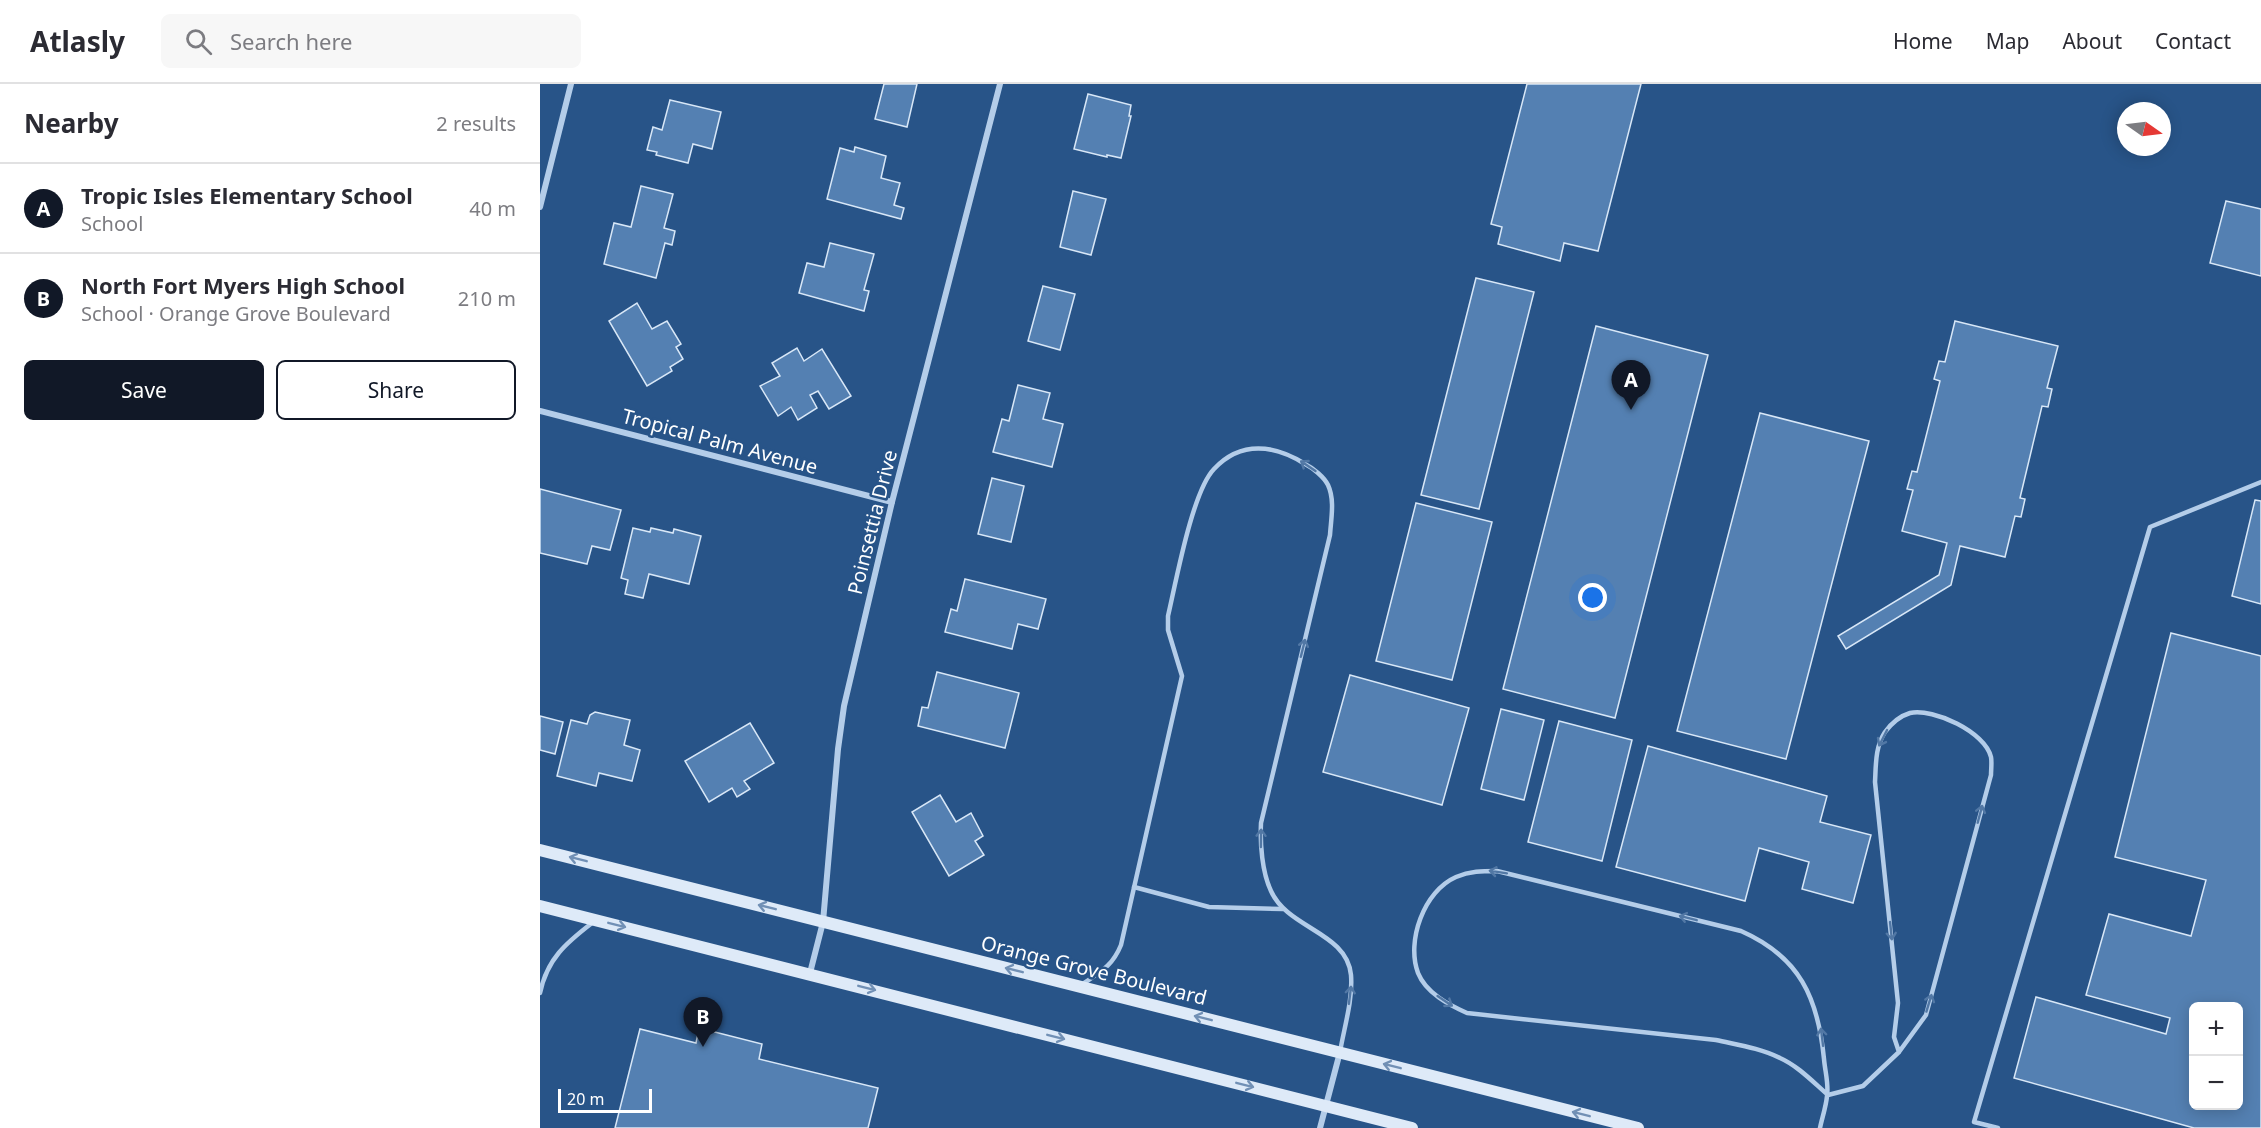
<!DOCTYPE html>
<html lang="en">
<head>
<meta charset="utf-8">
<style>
	:root { --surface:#fff; --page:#f7f7f7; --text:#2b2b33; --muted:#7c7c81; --line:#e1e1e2; --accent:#111827 }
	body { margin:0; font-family:"Noto Sans",sans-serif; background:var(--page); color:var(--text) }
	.controls { position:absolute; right:18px; bottom:18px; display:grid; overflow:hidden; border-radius:9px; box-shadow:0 3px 15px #0003 }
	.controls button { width:54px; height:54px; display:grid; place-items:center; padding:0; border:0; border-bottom:2px solid var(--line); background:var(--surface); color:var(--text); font:30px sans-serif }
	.compass { position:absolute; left:1577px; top:18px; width:54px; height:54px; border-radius:50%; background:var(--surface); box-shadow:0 3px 15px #0003; rotate:104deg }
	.scale { position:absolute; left:18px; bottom:15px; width:94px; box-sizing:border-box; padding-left:6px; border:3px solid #fff; border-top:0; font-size:16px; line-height:21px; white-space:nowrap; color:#fff; -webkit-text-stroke:4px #285488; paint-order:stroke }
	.you { position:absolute; left:1053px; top:514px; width:21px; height:21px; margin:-15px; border:4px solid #fff; border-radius:50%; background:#1a73e8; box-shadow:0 0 0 9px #1a73e833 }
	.badge { display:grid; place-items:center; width:39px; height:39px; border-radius:50%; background:var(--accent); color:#fff; font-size:20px; font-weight:700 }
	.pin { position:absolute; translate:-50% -50px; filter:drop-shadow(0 2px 3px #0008) }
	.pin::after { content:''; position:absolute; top:32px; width:21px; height:18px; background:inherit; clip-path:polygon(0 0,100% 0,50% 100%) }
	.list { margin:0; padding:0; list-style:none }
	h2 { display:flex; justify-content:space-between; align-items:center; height:78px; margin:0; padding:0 24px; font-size:26px }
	h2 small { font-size:20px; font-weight:400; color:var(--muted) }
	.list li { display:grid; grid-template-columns:39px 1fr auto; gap:18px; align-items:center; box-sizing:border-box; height:90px; padding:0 24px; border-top:2px solid var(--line) }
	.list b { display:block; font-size:22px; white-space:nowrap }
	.list p { margin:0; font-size:20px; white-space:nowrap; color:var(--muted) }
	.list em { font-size:20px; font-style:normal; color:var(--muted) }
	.actions { display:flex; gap:12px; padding:18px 24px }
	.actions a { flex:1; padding:14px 0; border:2px solid var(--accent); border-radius:9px; text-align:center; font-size:21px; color:var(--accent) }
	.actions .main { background:var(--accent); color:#fff }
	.icon { flex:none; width:33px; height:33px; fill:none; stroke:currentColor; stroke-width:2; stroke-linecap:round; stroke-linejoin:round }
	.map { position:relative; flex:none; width:1721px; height:1044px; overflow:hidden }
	header { display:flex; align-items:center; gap:36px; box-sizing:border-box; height:84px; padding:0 30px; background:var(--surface); border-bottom:2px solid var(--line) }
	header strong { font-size:28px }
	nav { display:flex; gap:33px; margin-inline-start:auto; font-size:21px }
	.search { width:420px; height:54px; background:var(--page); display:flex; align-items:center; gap:15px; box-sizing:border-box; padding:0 21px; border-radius:9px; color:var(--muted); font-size:22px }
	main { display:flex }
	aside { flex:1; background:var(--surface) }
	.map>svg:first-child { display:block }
	.building { fill:#5480b2; stroke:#d8e7f7; stroke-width:1.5; fill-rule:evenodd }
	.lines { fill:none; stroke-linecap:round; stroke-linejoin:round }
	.lane { stroke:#b4cde9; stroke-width:4.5 }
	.street { stroke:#b4cde9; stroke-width:6 }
	.secondary { stroke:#deeaf8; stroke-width:12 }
	.oneway { stroke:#5278a5 }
	.oneway2 { stroke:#7190b5 }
	.labels { text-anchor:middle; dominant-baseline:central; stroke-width:5; stroke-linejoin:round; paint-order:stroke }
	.street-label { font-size:20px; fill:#fff; stroke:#285488 }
</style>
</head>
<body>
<header>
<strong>Atlasly</strong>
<div class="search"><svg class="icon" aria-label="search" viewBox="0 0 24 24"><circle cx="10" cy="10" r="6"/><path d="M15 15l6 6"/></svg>Search here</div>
<nav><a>Home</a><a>Map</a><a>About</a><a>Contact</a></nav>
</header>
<main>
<aside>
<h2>Nearby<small>2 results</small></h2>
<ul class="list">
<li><span class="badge">A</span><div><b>Tropic Isles Elementary School</b><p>School</p></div><em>40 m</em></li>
<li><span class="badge">B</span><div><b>North Fort Myers High School</b><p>School · Orange Grove Boulevard</p></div><em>210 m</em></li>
</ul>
<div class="actions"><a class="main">Save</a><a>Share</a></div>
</aside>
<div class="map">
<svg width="1721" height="1044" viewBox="0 0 1721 1044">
	<rect width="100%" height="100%" fill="#285488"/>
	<!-- building -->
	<g class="building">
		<path d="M 344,0 L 377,0 L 367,43 L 335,35 Z"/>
		<path d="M 987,0 L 1101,0 L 1058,167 L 1024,159 L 1020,177 L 958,160 L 962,143 L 951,140 Z"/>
		<path d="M 548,10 L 591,21 L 589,32 L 591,32 L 581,74 L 567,71 L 567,73 L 534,65 Z"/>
		<path d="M 130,16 L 181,28 L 172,65 L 153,60 L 148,79 L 116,71 L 117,68 L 107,66 L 113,43 L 122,46 Z"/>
		<path d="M 315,63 L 346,72 L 341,94 L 360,99 L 354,121 L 364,124 L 361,135 L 287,115 L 300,64 L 314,68 Z"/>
		<path d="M 101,102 L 133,110 L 124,144 L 135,147 L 132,161 L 125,159 L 116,194 L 64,180 L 74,139 L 91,143 Z"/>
		<path d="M 533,107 L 566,115 L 551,171 L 520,163 Z"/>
		<path d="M 1686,117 L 1721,125 L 1721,192 L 1670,179 Z"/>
		<path d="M 290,159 L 334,170 L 324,206 L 329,207 L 324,227 L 259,209 L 267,179 L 284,183 Z"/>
		<path d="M 936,194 L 994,208 L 939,425 L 881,411 Z"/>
		<path d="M 503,202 L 535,210 L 520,266 L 488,257 Z"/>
		<path d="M 97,219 L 112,245 L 127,237 L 141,260 L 136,263 L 143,275 L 130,283 L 132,287 L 107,302 L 69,237 Z"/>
		<path d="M 1415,237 L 1518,262 L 1507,304 L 1512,305 L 1508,323 L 1502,322 L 1480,414 L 1485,415 L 1481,433 L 1475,432 L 1465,473 L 1420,462 L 1411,501 L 1306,565 L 1298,552 L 1399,491 L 1407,459 L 1362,447 L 1373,406 L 1367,405 L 1372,387 L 1377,388 L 1400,297 L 1394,295 L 1399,277 L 1405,278 Z"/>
		<path d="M 1056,242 L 1168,271 L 1075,634 L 963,605 Z"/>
		<path d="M 257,264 L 264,277 L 282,265 L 311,312 L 289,325 L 278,307 L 270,311 L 277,324 L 258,336 L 251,323 L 238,332 L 220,302 L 240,292 L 232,279 Z"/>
		<path d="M 478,301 L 510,309 L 503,335 L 523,340 L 512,383 L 453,368 L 462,335 L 469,337 Z"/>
		<path d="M 1220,329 L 1329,357 L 1246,675 L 1137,647 Z"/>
		<path d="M 452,394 L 484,402 L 471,458 L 438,450 Z"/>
		<path d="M 0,405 L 81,426 L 70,466 L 52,462 L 47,480 L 0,469 Z"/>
		<path d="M 1715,416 L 1721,417 L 1721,520 L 1692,512 Z"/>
		<path d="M 876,419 L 952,438 L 912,596 L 836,577 Z"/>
		<path d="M 93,444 L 110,448 L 111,444 L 133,449 L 134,445 L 161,452 L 149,500 L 109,490 L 103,514 L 85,510 L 88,496 L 81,494 Z"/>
		<path d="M 425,495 L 506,515 L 498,545 L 478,540 L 472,565 L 405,548 L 411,525 L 417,527 Z"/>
		<path d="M 1631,549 L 1721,572 L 1721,1044 L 1654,1044 L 1474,994 L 1496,913 L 1626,950 L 1630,934 L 1546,911 L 1569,830 L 1651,852 L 1666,796 L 1575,773 ZM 1654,922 L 1698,922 L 1698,1022 L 1654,1022 Z"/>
		<path d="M 397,588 L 479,609 L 465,664 L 378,642 L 382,623 L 388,624 Z"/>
		<path d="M 810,591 L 929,624 L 902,721 L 783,688 Z"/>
		<path d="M 961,625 L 1004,636 L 984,716 L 941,705 Z"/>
		<path d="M 55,628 L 90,636 L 84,661 L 100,666 L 92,697 L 59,689 L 56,702 L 17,692 L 31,636 L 47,640 L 50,631 Z"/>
		<path d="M 0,632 L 23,638 L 15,670 L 0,666 Z"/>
		<path d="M 1019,637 L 1092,656 L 1062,777 L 988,758 Z"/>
		<path d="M 210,639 L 234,679 L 204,697 L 210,705 L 197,713 L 192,704 L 169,718 L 145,677 Z"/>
		<path d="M 1108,662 L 1287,712 L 1280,738 L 1331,751 L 1313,819 L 1262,805 L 1269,778 L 1219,764 L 1205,817 L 1076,783 Z"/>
		<path d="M 400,711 L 416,738 L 431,729 L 443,752 L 435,757 L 444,771 L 409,792 L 372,728 Z"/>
		<path d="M 159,944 L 222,960 L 219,975 L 338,1004 L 328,1044 L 75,1044 L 100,945 L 156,959 Z"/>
	</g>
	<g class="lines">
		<!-- lane -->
		<g class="lane">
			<path d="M 594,803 L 669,823 L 743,825"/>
			<path d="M 541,901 C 560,888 572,883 581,861 L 642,592 L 628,546 L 628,532 C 636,498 652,408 674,385 C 701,356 735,361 765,380 C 773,384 784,393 788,401 C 795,416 791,435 790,451 L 721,739 C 720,760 722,788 731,807 C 748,845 807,848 811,891 C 813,916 804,944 800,968"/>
			<path d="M 0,909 C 7,875 26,859 52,839"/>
			<path d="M 1288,1011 L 1323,1002 L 1359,968 L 1386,931 L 1451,691 C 1451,686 1452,678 1451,673 C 1445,648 1394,624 1370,629 C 1360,632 1351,640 1345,648 C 1335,663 1336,681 1335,698 L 1358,919 L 1354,953 L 1359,968"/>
			<path d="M 1280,1044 C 1282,1034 1286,1023 1287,1012 C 1289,1001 1285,987 1284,975 C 1278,914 1260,873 1201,847 L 957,787 C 942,787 930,787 916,793 C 884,807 866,857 878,889 C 886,909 909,921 927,929 L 1176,956 C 1198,961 1220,964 1240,974 C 1258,982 1273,998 1288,1011"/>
			<path d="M 1458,1044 L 1434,1038 L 1610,443 L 1721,398"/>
		</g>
		<!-- street -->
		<g class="street">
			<path d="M 0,123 L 31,0"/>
			<path d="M 0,327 L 352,418"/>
			<path d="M 270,889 L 283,838 L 298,665 L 304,622 L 352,418 L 460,0"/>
			<path d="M 780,1044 L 800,968"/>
		</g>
		<!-- secondary -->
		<g class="secondary">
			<path d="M 0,766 L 1098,1044"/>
			<path d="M 0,822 L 872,1044"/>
		</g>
	</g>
	<!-- one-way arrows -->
	<defs><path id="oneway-shaft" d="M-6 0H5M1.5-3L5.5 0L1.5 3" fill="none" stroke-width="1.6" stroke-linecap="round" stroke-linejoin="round" transform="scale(1.5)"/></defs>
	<g class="oneway">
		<use href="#oneway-shaft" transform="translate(768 382) rotate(-146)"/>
		<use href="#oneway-shaft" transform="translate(763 564) rotate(-76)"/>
		<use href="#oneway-shaft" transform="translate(1343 654) rotate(117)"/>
		<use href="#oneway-shaft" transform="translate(1440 730) rotate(-75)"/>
		<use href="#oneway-shaft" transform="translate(721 754) rotate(-89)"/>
		<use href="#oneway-shaft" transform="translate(958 788) rotate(-171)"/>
		<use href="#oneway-shaft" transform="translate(1148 834) rotate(-166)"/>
		<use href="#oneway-shaft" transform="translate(1351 847) rotate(84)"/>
		<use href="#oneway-shaft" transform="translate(810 911) rotate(-83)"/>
		<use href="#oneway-shaft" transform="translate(905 917) rotate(34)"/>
		<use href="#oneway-shaft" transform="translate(1389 919) rotate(-73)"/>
		<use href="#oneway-shaft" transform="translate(1282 953) rotate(-97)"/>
	</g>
	<g class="oneway2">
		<use href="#oneway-shaft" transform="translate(38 775) rotate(-166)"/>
		<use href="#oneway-shaft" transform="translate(227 823) rotate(-166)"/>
		<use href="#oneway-shaft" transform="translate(77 841) rotate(14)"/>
		<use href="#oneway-shaft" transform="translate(474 886) rotate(-166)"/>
		<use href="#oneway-shaft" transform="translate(327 904) rotate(14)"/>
		<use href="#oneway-shaft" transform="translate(663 934) rotate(-166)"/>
		<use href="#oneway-shaft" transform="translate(516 953) rotate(14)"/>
		<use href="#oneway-shaft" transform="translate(852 982) rotate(-166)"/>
		<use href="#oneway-shaft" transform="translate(705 1001) rotate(14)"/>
		<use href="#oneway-shaft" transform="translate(1041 1030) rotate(-166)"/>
	</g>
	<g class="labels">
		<!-- street labels -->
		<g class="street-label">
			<text transform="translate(180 357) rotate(15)">Tropical Palm Avenue</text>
			<text transform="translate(332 438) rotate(-76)">Poinsettia Drive</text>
			<text transform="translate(554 886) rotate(14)">Orange Grove Boulevard</text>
		</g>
	</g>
</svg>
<div class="controls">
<button>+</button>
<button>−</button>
</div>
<svg class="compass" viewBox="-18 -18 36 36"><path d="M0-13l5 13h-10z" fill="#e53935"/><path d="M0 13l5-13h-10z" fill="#7c7c81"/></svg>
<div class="scale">20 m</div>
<div class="you"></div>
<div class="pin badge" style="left:1091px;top:326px">A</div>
<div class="pin badge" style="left:163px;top:963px">B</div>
</div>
</main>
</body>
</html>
